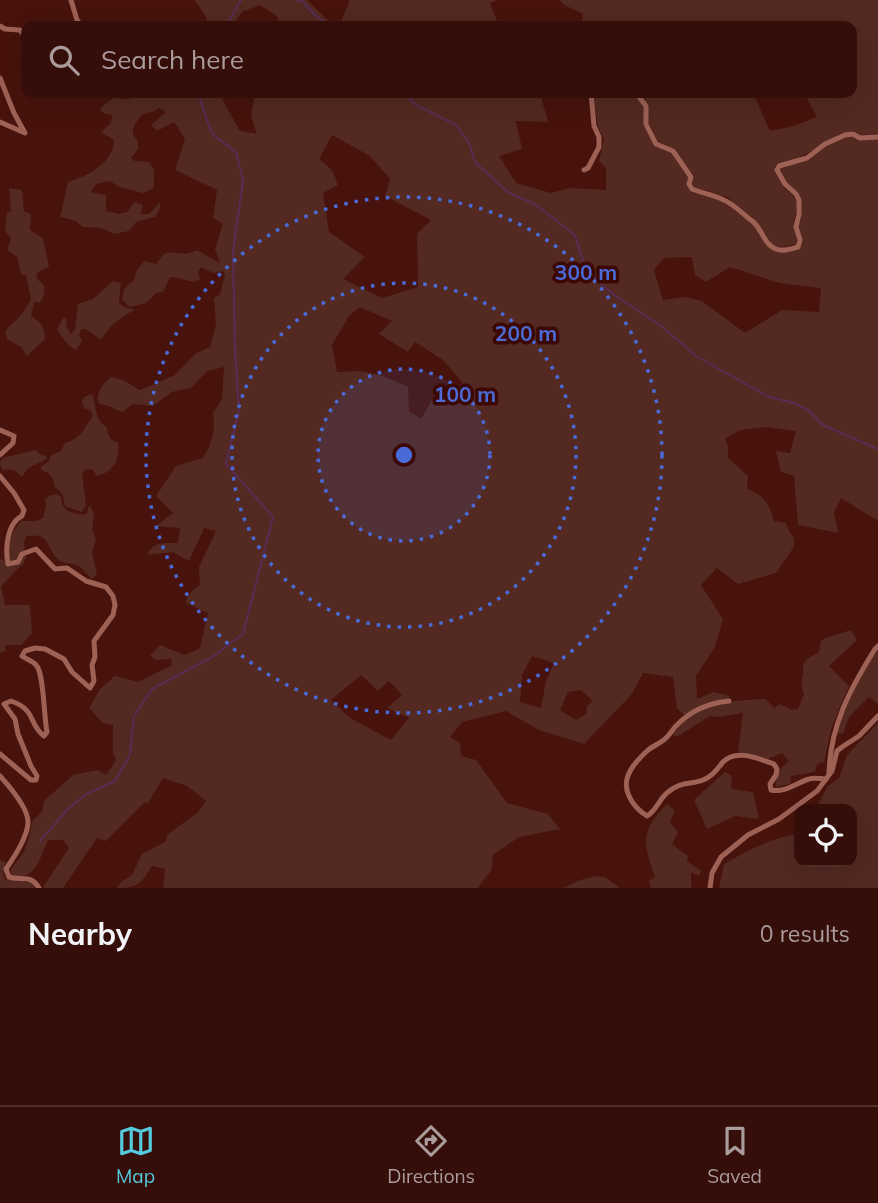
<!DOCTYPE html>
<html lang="en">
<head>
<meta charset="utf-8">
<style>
	:root { --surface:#350e09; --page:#401c17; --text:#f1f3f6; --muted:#aa9c9c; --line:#4f2e2a; --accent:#55cade }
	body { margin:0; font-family:Mulish,sans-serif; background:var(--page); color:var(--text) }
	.controls { position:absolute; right:21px; bottom:21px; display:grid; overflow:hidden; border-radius:14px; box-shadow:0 7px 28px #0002 }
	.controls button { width:63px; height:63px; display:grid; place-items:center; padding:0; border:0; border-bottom:2px solid var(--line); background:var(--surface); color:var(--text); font:35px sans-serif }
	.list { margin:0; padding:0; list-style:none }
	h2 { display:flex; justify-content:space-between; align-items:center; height:91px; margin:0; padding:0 28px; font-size:30px }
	h2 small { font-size:23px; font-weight:400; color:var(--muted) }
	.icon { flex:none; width:38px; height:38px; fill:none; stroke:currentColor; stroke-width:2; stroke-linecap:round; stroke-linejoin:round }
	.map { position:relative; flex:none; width:878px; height:888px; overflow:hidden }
	.search { position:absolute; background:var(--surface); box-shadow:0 7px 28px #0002; left:21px; right:21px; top:21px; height:77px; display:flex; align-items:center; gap:18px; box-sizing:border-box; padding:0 24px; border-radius:14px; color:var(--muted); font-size:26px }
	.sheet { height:217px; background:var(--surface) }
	nav { display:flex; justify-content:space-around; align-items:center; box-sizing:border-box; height:98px; border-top:2px solid var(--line); background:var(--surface); font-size:19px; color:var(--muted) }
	nav a { display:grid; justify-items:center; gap:4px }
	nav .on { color:var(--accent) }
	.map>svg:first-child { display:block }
	.green { fill:#532921; fill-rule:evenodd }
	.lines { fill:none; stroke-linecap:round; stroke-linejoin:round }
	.stream { stroke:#592c54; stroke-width:2 }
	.minor { stroke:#9d6156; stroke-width:5 }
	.ring { fill:none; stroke:#4a6ad7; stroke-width:3.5; stroke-dasharray:3.5 7 }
	.centre { fill:#4a6ad7; stroke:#3c0803; stroke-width:3.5 }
	.ring-label { font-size:21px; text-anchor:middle; font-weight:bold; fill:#4a6ad7; stroke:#3c0803; stroke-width:7; stroke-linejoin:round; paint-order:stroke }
</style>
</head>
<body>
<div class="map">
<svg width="878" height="888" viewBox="0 0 878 888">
	<rect width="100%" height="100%" fill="#47130c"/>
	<!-- green -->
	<g class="green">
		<path d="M 195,0 L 307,0 L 334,26 L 280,26 L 277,16 L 260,5 L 242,12 L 232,26 L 205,26 L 207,19 Z"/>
		<path d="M 350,0 L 498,0 L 490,3 L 499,26 L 339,26 Z"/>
		<path d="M 560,0 L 878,0 L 878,134 L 861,136 L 854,131 C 835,134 824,144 808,153 C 799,159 786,162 776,165 L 775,171 L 785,188 L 796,198 L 797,205 L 794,222 L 794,229 L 797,235 L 796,244 L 780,248 L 773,245 L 761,229 L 755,219 L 736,207 L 729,198 L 706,190 L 696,190 L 692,184 L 694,175 L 687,168 L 674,149 L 658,142 L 649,123 L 647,105 L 637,93 L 753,93 L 770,131 L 794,126 L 817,117 L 804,93 L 852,93 L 852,26 L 581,26 L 583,14 L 564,5 Z"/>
		<path d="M 176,93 L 220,93 L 224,102 L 240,131 L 257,134 L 251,117 L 255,93 L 540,93 L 548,122 L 516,121 L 522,149 L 499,156 L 516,183 L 551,193 L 570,188 L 606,190 L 606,168 L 599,161 L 604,139 L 598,128 L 593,93 L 633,93 L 645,107 L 645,125 L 655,146 L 672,153 L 689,178 L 692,192 L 727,203 L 735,211 L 754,223 L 772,250 L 799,248 L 797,227 L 800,198 L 786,182 L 780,171 L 780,168 L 810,160 L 826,146 L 847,136 L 878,139 L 878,521 L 841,498 L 834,512 L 838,533 L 798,525 L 794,476 L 781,472 L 776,451 L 790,453 L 796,431 L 766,427 L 740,430 L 725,439 L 728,446 L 728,458 L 748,476 L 747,489 C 763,494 770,505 774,521 L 786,523 L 789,531 L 794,538 L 794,547 L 776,573 L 738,584 L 717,568 L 701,585 L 723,619 L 715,647 L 696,676 L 697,699 L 713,692 L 730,696 L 729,699 C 710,701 700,705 684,715 L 677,708 L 673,677 L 643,673 L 632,694 L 584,744 L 539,730 L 506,711 L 462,722 L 450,737 L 460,743 L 461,756 L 476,760 L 507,803 L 548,814 L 560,829 L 519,837 L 493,855 L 492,869 L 478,888 L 163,888 L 165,869 L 152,866 C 141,883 139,888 117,888 L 121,882 L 132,875 L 142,854 L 165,842 L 168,834 L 197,813 L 206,801 L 187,786 L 163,778 L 148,803 L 144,803 L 106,841 L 97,838 L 63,888 L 44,888 L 44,886 L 69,848 L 63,840 L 48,840 C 40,857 36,882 12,875 L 11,869 L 24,852 L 30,834 L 32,821 L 42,812 L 44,801 L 73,775 L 98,770 L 106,775 L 116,760 L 113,753 L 113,725 L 103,723 L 89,708 L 100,689 L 115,676 L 138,682 L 172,665 L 171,659 L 156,660 L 150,656 L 160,645 L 185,655 L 200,648 L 208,613 L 186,603 C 187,595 193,589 200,585 L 199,567 L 216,531 L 204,528 L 189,561 L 173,552 L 147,555 C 153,541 165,543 178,543 L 180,528 L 156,526 L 173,513 L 156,496 L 176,466 L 203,458 C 212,443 216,430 213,413 L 222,399 L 224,367 L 207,371 L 191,388 L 172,392 L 153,406 L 133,404 L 122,412 L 108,406 L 98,403 C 96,392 103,383 111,377 L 123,380 L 140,390 L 175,375 L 195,354 L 210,347 L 216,325 L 214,298 L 220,294 L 225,275 L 223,271 L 213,273 L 201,267 L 198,272 L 200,279 L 195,282 C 186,281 179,277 170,277 L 163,292 L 156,293 L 146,303 L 130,307 L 122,300 L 124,289 L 134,280 L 137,270 L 144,261 L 157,264 C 168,241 176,261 197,250 L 220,263 L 215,249 L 223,224 L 213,218 L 217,190 L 175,170 L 185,139 L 174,122 L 157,131 L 151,125 L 166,112 L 159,108 L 152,112 L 141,115 C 134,127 128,130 138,141 L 138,149 L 131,158 L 135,161 L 149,162 L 154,170 L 154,188 L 143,193 L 119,187 L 110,181 L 96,184 L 91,192 L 106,195 L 106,211 L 119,214 L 128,212 L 134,202 L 143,205 L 140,214 L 149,214 L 160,202 L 160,208 L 155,217 L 136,222 L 129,231 L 114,234 L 101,228 L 83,227 L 76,221 L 60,217 L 68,182 C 88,176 113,163 114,140 L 101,132 L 111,123 L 112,115 L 103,113 L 100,109 L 105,104 L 114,98 L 128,99 L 142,96 L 164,98 ZM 332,135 L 370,156 L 390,179 L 385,196 L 431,220 L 417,234 L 418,287 L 382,298 L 343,279 L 365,257 L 329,232 L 323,193 L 338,185 L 332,170 L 319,159 ZM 692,257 L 695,275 L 706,282 L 730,267 L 779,283 L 821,288 L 819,312 L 782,310 L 745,333 L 702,301 L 686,297 L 663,300 L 654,270 L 664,258 ZM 360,307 L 392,321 L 379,334 L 408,352 L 415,342 L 443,360 L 463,383 L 433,398 L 421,419 L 409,411 L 408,387 L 383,376 L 361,371 L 337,372 L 332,345 L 349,316 ZM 532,656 L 554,663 L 546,681 L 541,708 L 520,702 L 522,675 ZM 361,675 L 378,691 L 389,681 L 402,695 L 387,708 L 409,718 L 391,740 L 350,718 L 331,700 ZM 581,690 L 593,701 L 587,706 L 586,714 L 576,720 L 560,710 L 568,692 Z"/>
		<path d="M 9,188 L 22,190 L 24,211 L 31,214 L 30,230 L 43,238 L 49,267 L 38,272 L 36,278 L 44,285 L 44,295 L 40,303 L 34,302 L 31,316 C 42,324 44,325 45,339 L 27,356 L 21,347 L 7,339 L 5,331 L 22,314 L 31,299 L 26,275 L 21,274 L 17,257 L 7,250 L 11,239 L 5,230 L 7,213 L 11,211 Z"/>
		<path d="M 113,281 L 121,283 L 119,303 L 124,307 L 135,310 C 120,317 109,326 101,340 L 86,329 L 81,329 L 79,335 L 82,341 L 76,350 L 69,346 L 57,330 L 63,318 L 66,318 L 67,327 L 71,334 L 75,329 L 78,304 L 93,299 Z"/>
		<path d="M 92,394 C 97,406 94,421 107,427 C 108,436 110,440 118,443 C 120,459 114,472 97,476 L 93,470 L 86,469 L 82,473 L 86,505 L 82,512 L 65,506 L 63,495 L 55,487 L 52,477 L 48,473 L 41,470 L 41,467 L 49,461 L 51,455 L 61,451 L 65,443 C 81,439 84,428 93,416 L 91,411 L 84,408 L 82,402 L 84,397 Z"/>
		<path d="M 35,450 L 42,455 L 47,456 L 45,460 L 28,468 L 22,477 C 16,471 14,468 5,470 L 2,469 L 0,463 L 2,458 Z"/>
		<path d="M 57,494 L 61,497 C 62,512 73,515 87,514 L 89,505 L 94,513 L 92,530 L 96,539 L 92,553 L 97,574 L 92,579 C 87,575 84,570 80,567 C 73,562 65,565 59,560 C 45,549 52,532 27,536 L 24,542 L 25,551 L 17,561 L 10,561 C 5,547 12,531 21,521 L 37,521 L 43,518 L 46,506 L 45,499 L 49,496 Z"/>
		<path d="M 27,554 L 23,565 C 13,570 10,579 1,586 L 5,605 L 30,605 L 32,633 L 21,645 L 6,645 L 5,651 L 0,653 L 0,559 L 4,560 L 7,566 L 18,565 L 23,555 Z"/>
		<path d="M 851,630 L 857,640 L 829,666 L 849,686 L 832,726 L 824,762 L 817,764 L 815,772 L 791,776 L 790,784 L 776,787 C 774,776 781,767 789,761 L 782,753 L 768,759 L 738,752 L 743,713 L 720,717 L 710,716 L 677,737 L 672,734 C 678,729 683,722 688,717 C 707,702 743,700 766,699 L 774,708 L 780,704 L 792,710 L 798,709 L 804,694 C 798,681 805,679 803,665 L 807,659 L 819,652 L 821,641 L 825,638 Z"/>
		<path d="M 878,648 L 878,704 L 869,697 L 849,717 L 843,734 L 835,733 L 854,687 Z"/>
		<path d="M 878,723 L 878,888 L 719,888 L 724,864 C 747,851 772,837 799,834 L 799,862 L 852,862 L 852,809 L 816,809 L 827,787 L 839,778 L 847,755 Z"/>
		<path d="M 725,772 L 732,776 L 731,789 L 753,792 L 759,819 L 735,816 L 707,829 L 694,800 Z"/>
		<path d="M 667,804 L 675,811 L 670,822 L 678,832 L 672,844 L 688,856 L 687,861 L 701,871 L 699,876 L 691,872 L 691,888 L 651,888 L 649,881 L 655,877 C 643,843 640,831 667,804 Z"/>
		<path d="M 0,860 L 6,862 L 3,870 L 5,879 C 15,881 24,880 33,883 L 35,888 L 0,888 Z"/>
		<path d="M 596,876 L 605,877 L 620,888 L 563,888 L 580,880 Z"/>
	</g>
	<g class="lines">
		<!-- stream -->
		<g class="stream">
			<path d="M 296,0 L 302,1 L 315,15 L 329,26"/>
			<path d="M 226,26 L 241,0"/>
			<path d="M 404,93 L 416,105 L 456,125 L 469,143 L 475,162 L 491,177 L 508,192 L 536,205 L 575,235 L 582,258 L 591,275 L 614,295 L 660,325 L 696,356 L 769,397 L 794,403 L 809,411 L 823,425 L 878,449"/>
			<path d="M 40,841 L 68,809 L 86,794 L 115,781 L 130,755 L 134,716 L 152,689 L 214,656 L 243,634 L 273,517 L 226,464 L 239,410 L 235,348 L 233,252 L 243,180 L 236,152 L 212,134 L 198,93"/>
		</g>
		<!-- minor -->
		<g class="minor">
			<path d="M 71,0 L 77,20 L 82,26"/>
			<path d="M 0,26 L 5,29 L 20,30 L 26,38"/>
			<path d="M 0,78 L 14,113 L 25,133 L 0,122"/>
			<path d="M 636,93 L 646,106 L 646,124 L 656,144 L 673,151 L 691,177 L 689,184 L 692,189 C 702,193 714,195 724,200 C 733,204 743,214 751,220 C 761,226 764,245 776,249 C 783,252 791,249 798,247 L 800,240 L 796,227 L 799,214 L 799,200 L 796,194 L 785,184 L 777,170 L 779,166 L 807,158 L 825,144 L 845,135 L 853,134 L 860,138 L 878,137"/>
			<path d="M 584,170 L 588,168 L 599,147 L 599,137 L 594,126 L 591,93"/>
			<path d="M 0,430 L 14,436 L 13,443 L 0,455"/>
			<path d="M 0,476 L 14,493 L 24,510 L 22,516 C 7,523 5,549 8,564 L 18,562 L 22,554 L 36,549 L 55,569 L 67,568 L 86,581 L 106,587 L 113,596 L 115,605 L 113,615 L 94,641 L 95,657 L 92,665 L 94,681 L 90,688 L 72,672 L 64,659 L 45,649 L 35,648 L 25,651 L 22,656 C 26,659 33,661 36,665 C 44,672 44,719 47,732 L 44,736 C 28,724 37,710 11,701 L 4,704 L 15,719 L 18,734 L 31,766 L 37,776 L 36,780 L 31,780 L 0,754"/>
			<path d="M 729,701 C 708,703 691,710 676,726 C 673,729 670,734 666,738 C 661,743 653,746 648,750 C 635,762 620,778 629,796 C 633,805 639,811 647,816 C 657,810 659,799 668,792 C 681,781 691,785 703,780 C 713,776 717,769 723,762 C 736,748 759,759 774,764 L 777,769 L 776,775 L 770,784 L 771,790 C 785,793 796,783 809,779 C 815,777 820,779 826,779"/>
			<path d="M 829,774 C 830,726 850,689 875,649 L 878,646"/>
			<path d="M 0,776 C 9,786 29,809 28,823 C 27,838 14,857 6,869 L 9,877 C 23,881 31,874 39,888"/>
			<path d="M 710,888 L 712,873 L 721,857 L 748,835 L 779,819 L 817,791 L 832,771 L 837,751 L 842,747 L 859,736 L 878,716"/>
		</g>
	</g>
	<!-- distance rings -->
	<circle cx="404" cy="455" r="86" fill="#4a6ad7" fill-opacity=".12"/>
	<g class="ring">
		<circle cx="404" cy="455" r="86"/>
		<circle cx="404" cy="455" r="172"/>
		<circle cx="404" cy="455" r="258"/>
	</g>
	<circle cx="404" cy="455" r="10" class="centre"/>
	<g class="ring-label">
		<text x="586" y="280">300 m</text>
		<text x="526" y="341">200 m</text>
		<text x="465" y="402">100 m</text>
	</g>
</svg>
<div class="controls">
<button><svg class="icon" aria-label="locate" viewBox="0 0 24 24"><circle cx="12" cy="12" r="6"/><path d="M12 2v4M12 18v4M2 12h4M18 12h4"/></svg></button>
</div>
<div class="search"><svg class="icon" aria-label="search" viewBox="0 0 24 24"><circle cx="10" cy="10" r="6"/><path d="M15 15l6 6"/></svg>Search here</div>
</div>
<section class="sheet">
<h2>Nearby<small>0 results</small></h2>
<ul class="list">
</ul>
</section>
<nav>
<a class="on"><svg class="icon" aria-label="map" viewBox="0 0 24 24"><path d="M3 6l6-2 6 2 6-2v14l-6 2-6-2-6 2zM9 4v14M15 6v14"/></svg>Map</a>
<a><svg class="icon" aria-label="directions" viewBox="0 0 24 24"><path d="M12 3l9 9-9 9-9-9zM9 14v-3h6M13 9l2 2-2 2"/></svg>Directions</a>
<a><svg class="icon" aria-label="saved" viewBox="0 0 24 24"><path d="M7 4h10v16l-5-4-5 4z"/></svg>Saved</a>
</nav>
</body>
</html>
